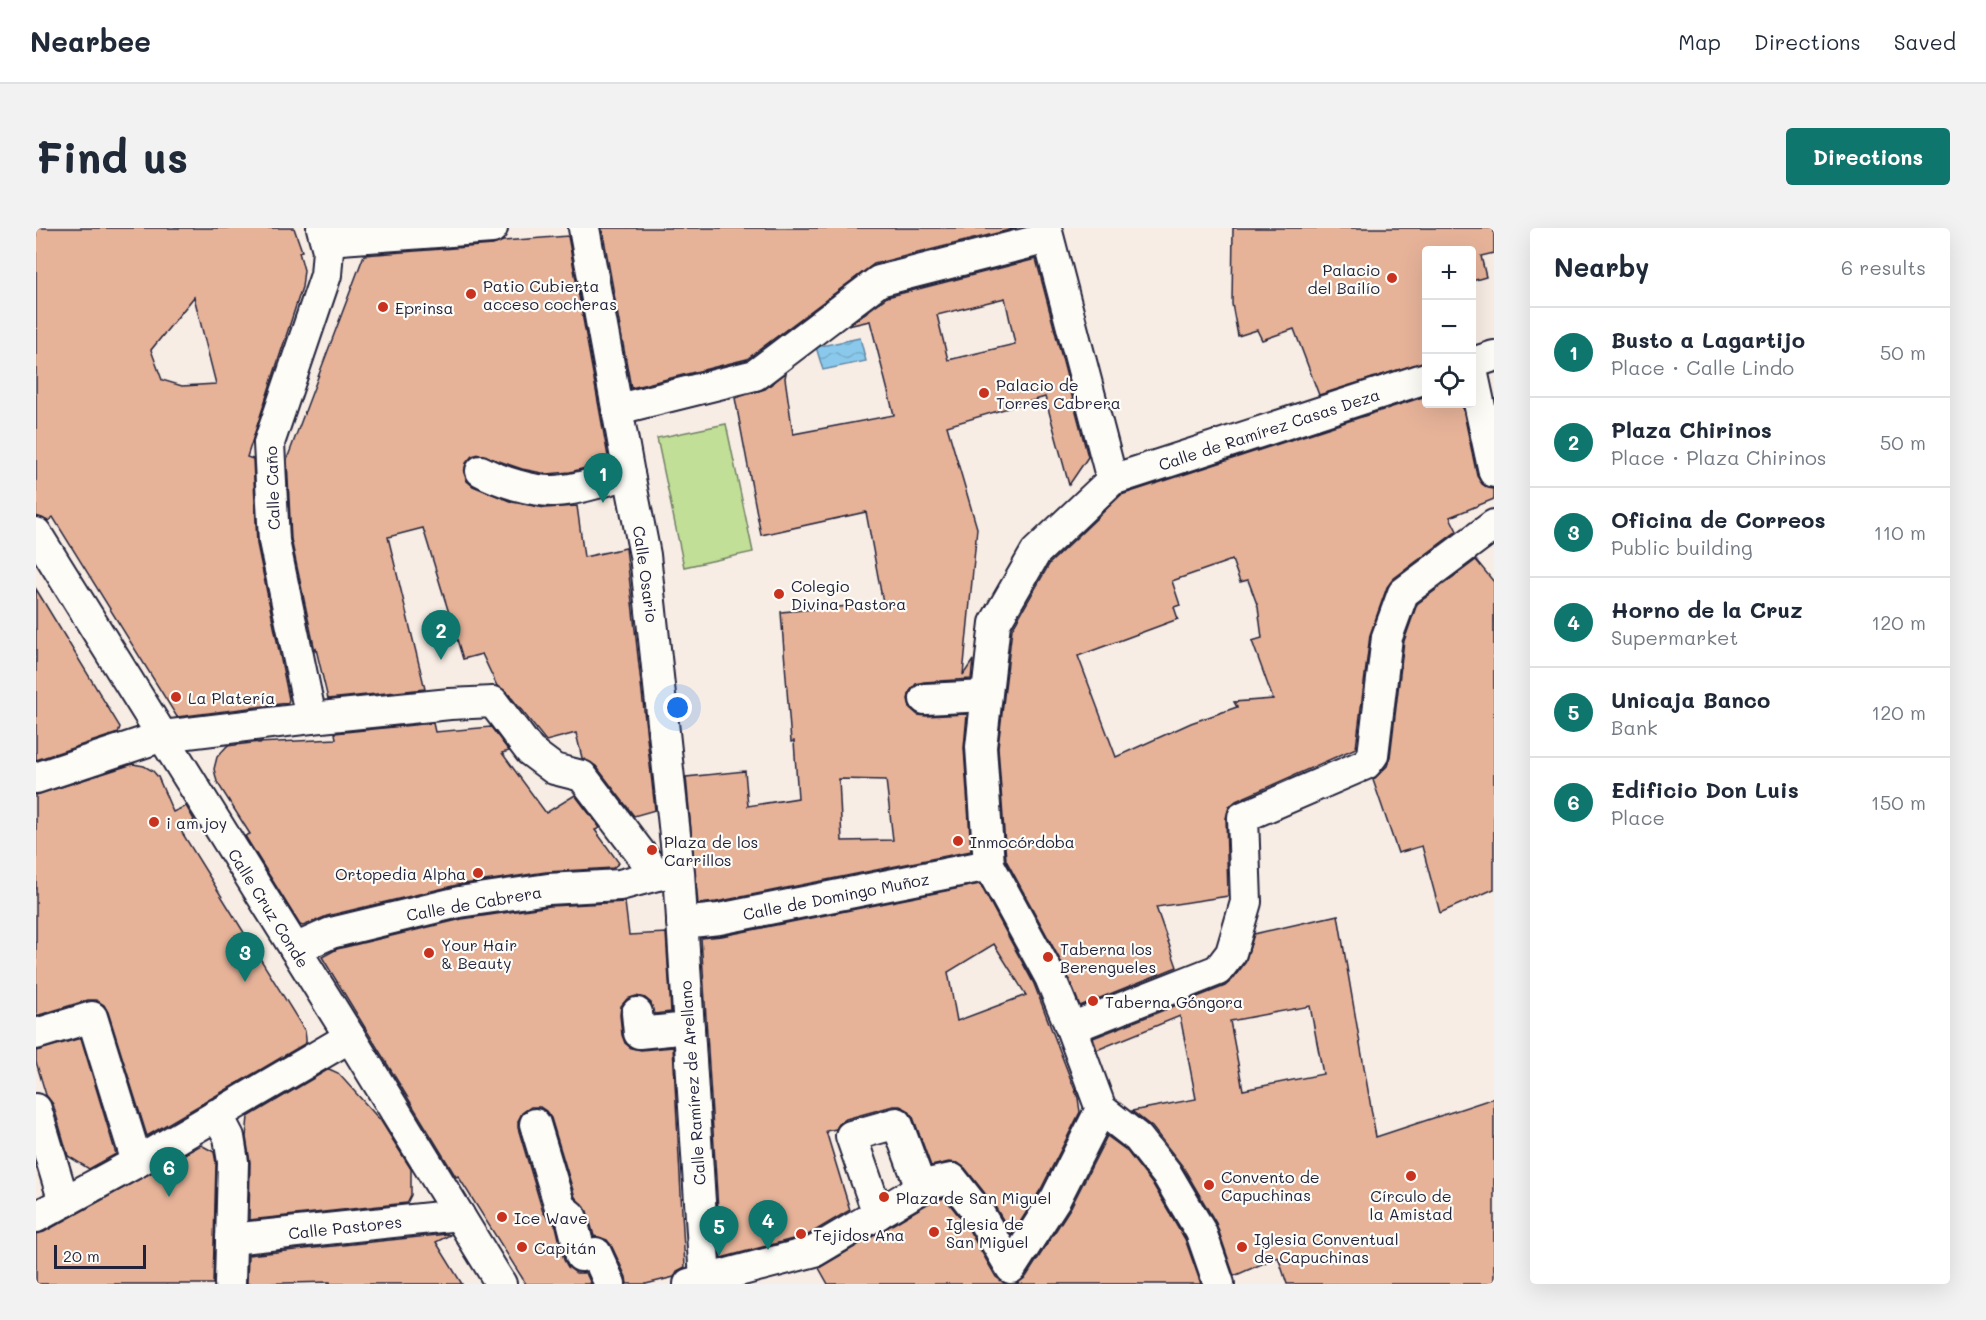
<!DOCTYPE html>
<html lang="en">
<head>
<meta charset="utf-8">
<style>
	:root { --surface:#fff; --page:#f2f2f3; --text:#1f2937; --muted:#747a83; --line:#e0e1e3; --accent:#0f766e }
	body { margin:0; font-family:Mali,sans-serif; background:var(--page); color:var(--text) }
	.controls { position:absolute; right:18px; top:18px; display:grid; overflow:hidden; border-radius:6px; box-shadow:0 6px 24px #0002 }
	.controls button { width:54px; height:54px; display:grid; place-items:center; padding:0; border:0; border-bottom:2px solid var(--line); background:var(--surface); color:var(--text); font:30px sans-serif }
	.scale { position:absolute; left:18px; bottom:15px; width:92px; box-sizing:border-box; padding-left:6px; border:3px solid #22223b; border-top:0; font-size:16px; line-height:21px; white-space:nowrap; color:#22223b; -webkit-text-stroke:4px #fdfcf7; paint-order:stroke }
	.you { position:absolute; left:642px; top:480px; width:21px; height:21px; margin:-15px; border:4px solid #fff; border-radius:50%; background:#1a73e8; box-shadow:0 0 0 9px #1a73e833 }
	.badge { display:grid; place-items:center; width:39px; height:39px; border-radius:50%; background:var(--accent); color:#fff; font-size:20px; font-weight:700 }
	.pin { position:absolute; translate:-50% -50px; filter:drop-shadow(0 2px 3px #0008) }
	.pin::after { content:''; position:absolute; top:32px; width:21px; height:18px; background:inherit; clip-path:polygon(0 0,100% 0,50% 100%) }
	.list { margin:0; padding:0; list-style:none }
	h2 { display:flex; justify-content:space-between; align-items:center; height:78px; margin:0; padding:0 24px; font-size:26px }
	h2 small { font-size:20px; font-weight:400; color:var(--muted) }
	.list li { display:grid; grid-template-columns:39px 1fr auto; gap:18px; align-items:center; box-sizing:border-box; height:90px; padding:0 24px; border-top:2px solid var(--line) }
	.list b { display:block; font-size:22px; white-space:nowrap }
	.list p { margin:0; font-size:20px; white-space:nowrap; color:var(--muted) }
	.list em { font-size:20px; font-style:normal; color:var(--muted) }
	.icon { flex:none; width:33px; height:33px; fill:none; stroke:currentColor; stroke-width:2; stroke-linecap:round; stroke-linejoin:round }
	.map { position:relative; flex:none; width:1458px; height:1056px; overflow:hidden; border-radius:6px }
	header { display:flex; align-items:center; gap:36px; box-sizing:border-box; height:84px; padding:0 30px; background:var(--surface); border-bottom:2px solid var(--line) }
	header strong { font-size:28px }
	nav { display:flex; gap:33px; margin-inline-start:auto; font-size:21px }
	.intro { display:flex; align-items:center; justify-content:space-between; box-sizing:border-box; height:144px; padding:0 36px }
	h1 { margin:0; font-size:42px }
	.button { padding:15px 27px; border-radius:6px; background:var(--accent); color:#fff; font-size:21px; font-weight:700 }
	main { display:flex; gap:36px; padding:0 36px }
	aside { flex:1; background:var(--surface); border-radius:6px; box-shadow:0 6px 24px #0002 }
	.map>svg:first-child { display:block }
	.grass { fill:#c1df96; stroke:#728068; stroke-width:1.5 }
	.water { fill:url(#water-waves); stroke:#6086a5; stroke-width:1.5 }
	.building { fill:#e6b399; stroke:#22223b; stroke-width:1.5; fill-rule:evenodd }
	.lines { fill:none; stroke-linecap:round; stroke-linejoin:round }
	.minor-casing { stroke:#22223b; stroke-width:34 }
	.minor { stroke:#fdfcf7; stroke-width:30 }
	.poi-dot { fill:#c8321e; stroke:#fdfcf7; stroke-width:2 }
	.labels { text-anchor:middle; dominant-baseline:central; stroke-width:4.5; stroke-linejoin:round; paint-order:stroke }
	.poi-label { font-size:16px; fill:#22223b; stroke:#fdfcf7; text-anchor:start }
	.street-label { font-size:16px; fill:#22223b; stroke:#fdfcf7 }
</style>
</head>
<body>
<header>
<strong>Nearbee</strong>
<nav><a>Map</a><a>Directions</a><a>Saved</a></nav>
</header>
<div class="intro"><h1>Find us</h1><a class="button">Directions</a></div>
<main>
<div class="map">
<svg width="1458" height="1056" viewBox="0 0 1458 1056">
	<defs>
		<pattern id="water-waves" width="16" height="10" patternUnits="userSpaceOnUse" patternTransform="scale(1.5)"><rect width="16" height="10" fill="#8ac9eb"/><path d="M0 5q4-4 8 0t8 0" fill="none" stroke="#77acca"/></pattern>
	</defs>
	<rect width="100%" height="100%" fill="#f8ede4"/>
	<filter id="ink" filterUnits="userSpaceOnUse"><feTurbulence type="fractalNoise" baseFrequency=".0167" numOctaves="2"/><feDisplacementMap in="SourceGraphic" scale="12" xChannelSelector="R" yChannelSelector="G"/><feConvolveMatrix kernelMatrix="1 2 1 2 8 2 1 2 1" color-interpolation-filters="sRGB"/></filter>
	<g filter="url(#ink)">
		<!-- grass -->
		<path class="grass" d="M 690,196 L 717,324 L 648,339 L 621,210 Z"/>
		<!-- water -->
		<path class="water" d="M 824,110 L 830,133 L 787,142 L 780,119 Z"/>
		<!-- building -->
		<g class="building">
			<path d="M 0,0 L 258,0 L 266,23 L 263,24 L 268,42 L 266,59 L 211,229 L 217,231 L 221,316 L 253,471 L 252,475 L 141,489 L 17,289 L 12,293 L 0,288 ZM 158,69 L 180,156 L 146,158 L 126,152 L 115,122 Z"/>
			<path d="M 566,0 L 981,0 L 838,36 L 711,131 L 595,160 Z"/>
			<path d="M 1197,0 L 1458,0 L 1458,25 L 1445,28 L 1450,49 L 1436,53 L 1436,22 L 1390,22 L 1390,133 L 1283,167 L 1258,101 L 1226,112 L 1221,102 L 1202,108 L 1196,76 Z"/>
			<path d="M 532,8 L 573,234 L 534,244 L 511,246 L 486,241 L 443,226 L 436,228 L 430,235 L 428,245 L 431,253 L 437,258 L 476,274 L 509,280 L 541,278 L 548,329 L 590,320 L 619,582 L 598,588 L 560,538 L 546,530 L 540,505 L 510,513 L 471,464 L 461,458 L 446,426 L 427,431 L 387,300 L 352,309 L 389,461 L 292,471 L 280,421 L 279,423 L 255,311 L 251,231 L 328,27 L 457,17 L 467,13 Z"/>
			<path d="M 1000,31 L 1052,229 L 1033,257 L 1009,169 L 911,198 L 941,300 L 927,447 L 937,432 L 935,451 L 888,454 L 880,456 L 874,463 L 872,471 L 874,480 L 882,487 L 890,488 L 931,486 L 928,520 L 935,623 L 680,674 L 662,676 L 650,549 L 709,543 L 712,578 L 762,570 L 758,513 L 755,514 L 745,384 L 847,375 L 830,284 L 725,307 L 699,170 L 729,161 L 750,145 L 749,150 L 757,206 L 858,187 L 834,93 L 812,98 L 851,69 ZM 969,70 L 979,116 L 912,132 L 901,87 ZM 803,551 L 850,552 L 857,612 L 806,613 Z"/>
			<path d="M 1390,168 L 1390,176 L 1426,176 L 1441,248 L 1446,256 L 1452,260 L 1458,261 L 1458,271 L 1414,289 L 1421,303 L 1357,351 L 1351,359 L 1334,407 L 1320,520 L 1200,573 L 1193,579 L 1190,590 L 1192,668 L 1120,679 L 1141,739 L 1044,778 L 1029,741 L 970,632 L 962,519 L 976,401 L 1014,335 L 1085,267 ZM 1196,332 L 1204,354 L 1212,352 L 1222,379 L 1226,410 L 1216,413 L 1237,471 L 1198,474 L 1201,479 L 1155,495 L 1080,529 L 1042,428 L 1142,391 L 1138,379 L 1144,377 L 1136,353 Z"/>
			<path d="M 1440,332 L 1458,354 L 1458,661 L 1404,685 L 1386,618 L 1362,625 L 1337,552 L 1351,538 L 1354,529 L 1368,413 L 1381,376 Z"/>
			<path d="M 0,361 L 84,499 L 82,505 L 0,532 Z"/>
			<path d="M 397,495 L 399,504 L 455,499 L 473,523 L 466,525 L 510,585 L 539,567 L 564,600 L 559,602 L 583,635 L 577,640 L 510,644 L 421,657 L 291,688 L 267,698 L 264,697 L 209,608 L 214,606 L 181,554 L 178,541 L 181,529 L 191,518 L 224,514 L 223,515 L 300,511 L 299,505 Z"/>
			<path d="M 97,536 L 108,538 L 117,543 L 122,549 L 137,584 L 150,578 L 158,592 L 145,603 L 269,803 L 270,811 L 270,815 L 111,908 L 72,784 L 68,777 L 60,772 L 52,772 L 0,788 L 0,567 Z"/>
			<path d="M 944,656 L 998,756 L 1042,870 L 1044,884 L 1005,961 L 976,1007 L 958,977 L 929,940 L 922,935 L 913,934 L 895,938 L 877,889 L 872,882 L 864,878 L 857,878 L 810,891 L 803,896 L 800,901 L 790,903 L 814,982 L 772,1007 L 685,1030 L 665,710 L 686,708 ZM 958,716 L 990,767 L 921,793 L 912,744 Z"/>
			<path d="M 589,674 L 593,707 L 630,705 L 635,784 L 618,786 L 615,775 L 609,770 L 600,768 L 591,771 L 585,778 L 584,787 L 586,807 L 589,815 L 595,820 L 605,822 L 637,819 L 649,1039 L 641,1043 L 638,1049 L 610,1056 L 591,1056 L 590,1049 L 575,1017 L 571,1012 L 558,1008 L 551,983 L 539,969 L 515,890 L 510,883 L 504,879 L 495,879 L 486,885 L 482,893 L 482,900 L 507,984 L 520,998 L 528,1032 L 532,1039 L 540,1045 L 550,1045 L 555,1056 L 490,1056 L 422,948 L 420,949 L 286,729 L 301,721 L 426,691 L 514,678 Z"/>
			<path d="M 1302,687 L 1340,909 L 1458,870 L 1458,1056 L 1251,1056 L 1242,1029 L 1198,1048 L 1180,995 L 1147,939 L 1116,899 L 1096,883 L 1160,871 L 1144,788 L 1061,822 L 1057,810 L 1189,758 L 1196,752 L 1209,735 L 1218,706 ZM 1274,778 L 1287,846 L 1207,862 L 1194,793 Z"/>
			<path d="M 45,810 L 80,926 L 53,941 L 32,928 L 17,876 L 10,867 L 0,834 L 0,823 Z"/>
			<path d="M 293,841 L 302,845 L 345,893 L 375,941 L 375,967 L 371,975 L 213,992 L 214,934 L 210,909 L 212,889 Z"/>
			<path d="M 1071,908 L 1090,922 L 1118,958 L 1149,1011 L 1165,1056 L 980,1056 L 990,1049 L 1035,979 Z"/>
			<path d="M 165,917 L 178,924 L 180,935 L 177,1056 L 0,1056 L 0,1006 L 8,1004 Z"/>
			<path d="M 909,970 L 930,997 L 960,1049 L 970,1056 L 792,1056 L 783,1040 L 898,972 Z"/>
			<path d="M 411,1006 L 414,1007 L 400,1014 L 426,1056 L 294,1056 L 294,1054 L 211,1056 L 212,1027 Z"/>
		</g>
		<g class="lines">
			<defs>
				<g id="minor">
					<path d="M 548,0 L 593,246 L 609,327 L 643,644 L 669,1052"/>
					<path d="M 1010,0 L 1076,252"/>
					<path d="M 291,12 L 456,0"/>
					<path d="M 1436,135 L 1458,128"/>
					<path d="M 1436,142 L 1458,244"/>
					<path d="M 582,181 L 719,147 L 843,53 L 1012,10"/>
					<path d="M 445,243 C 463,253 498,264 518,263 C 543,262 569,252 593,246"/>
					<path d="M 0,305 L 314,809 L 465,1056"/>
					<path d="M 889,471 L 950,468"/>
					<path d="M 275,490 L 238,313 L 233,215 L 290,47 L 292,22 L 286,0"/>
					<path d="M 0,550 L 127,508 L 275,490 L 414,476 L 457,474 L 494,523 L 518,541 L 546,548 L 621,647"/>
					<path d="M 646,695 L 683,691 L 953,637"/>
					<path d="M 259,721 L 295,705 L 423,674 L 512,661 L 584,657 L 621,647 L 637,644"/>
					<path d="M 601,785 L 603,805 L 653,800"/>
					<path d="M 1035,800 L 1182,742 L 1195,725 L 1210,674 L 1207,589 L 1330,536 L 1337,527 L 1351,409 L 1367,365 L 1458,297"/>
					<path d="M 0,806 L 56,789 L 101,934"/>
					<path d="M 0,881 L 28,974"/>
					<path d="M 181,886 L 193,909 L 197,934 L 194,1056"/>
					<path d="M 499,896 L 524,979 L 535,988 L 545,1028 L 560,1025 L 574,1056"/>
					<path d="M 842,986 L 815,908 L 861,895 L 885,960"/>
					<path d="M 0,989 L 101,934 L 314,809"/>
					<path d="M 195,1011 L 423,987"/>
					<path d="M 653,1056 L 779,1023 L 892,956 L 916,951 L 944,987 L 975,1040 L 1020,970 L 1065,881"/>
					<path d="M 1183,1056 L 1165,1004 L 1132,948 L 1102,910 L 1065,881 L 1035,800 L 1014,749 L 953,637 L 945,519 L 959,395 L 1000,324 L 1076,252 L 1390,150"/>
				</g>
			</defs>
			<!-- minor casing -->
			<use href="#minor" class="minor-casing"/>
			<!-- minor -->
			<use href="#minor" class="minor"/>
		</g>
	</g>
	<!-- markers -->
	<g class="poi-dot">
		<circle cx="1356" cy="50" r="6"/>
		<circle cx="435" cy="66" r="6"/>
		<circle cx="347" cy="79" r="6"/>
		<circle cx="948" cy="165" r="6"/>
		<circle cx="743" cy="366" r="6"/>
		<circle cx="140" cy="469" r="6"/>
		<circle cx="118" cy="594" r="6"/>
		<circle cx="922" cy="613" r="6"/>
		<circle cx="616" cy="622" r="6"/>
		<circle cx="442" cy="645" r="6"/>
		<circle cx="393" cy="725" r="6"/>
		<circle cx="1012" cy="729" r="6"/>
		<circle cx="1057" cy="773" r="6"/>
		<circle cx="1375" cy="948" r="6"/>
		<circle cx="1173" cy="957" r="6"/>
		<circle cx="848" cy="969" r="6"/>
		<circle cx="466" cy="989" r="6"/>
		<circle cx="898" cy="1004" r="6"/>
		<circle cx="765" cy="1006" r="6"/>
		<circle cx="486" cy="1019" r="6"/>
		<circle cx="1206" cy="1019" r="6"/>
	</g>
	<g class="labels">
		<!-- poi labels -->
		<g class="poi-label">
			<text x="1344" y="41" text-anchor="end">Palacio<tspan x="1344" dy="18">del Bailío</tspan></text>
			<text x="447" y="57">Patio Cubierta<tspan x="447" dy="18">acceso cocheras</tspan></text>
			<text x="359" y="79">Eprinsa</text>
			<text x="960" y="156">Palacio de<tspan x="960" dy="18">Torres Cabrera</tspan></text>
			<text x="755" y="357">Colegio<tspan x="755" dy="18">Divina Pastora</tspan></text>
			<text x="152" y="469">La Platería</text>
			<text x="130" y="594">i am joy</text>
			<text x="628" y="613">Plaza de los<tspan x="628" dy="18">Carrillos</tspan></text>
			<text x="934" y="613">Inmocórdoba</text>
			<text x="430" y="645" text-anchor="end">Ortopedia Alpha</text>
			<text x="405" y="716">Your Hair<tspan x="405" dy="18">&amp; Beauty</tspan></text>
			<text x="1024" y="720">Taberna los<tspan x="1024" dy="18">Berengueles</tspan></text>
			<text x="1069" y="773">Taberna Góngora</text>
			<text x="1185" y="948">Convento de<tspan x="1185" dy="18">Capuchinas</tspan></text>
			<text x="1375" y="967" text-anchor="middle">Círculo de<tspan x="1375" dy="18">la Amistad</tspan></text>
			<text x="860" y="969">Plaza de San Miguel</text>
			<text x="478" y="989">Ice Wave</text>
			<text x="910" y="995">Iglesia de<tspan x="910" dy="18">San Miguel</tspan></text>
			<text x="777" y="1006">Tejidos Ana</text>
			<text x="1218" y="1010">Iglesia Conventual<tspan x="1218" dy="18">de Capuchinas</tspan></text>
			<text x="498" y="1019">Capitán</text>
		</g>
		<!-- street labels -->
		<g class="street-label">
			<text transform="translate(1233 201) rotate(-18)">Calle de Ramírez Casas Deza</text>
			<text transform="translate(236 260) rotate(-92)">Calle Caño</text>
			<text transform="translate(610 346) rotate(82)">Calle Osario</text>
			<text transform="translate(800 668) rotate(-11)">Calle de Domingo Muñoz</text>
			<text transform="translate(438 675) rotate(-10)">Calle de Cabrera</text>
			<text transform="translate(233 680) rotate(58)">Calle Cruz Conde</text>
			<text transform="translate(656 855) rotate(-94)">Calle Ramírez de Arellano</text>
			<text transform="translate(309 999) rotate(-6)">Calle Pastores</text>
		</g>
	</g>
</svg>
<div class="controls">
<button>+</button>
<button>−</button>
<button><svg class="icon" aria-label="locate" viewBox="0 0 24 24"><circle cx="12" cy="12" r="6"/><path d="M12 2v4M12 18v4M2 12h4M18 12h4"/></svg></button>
</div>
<div class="scale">20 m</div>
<div class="you"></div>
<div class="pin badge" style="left:567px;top:275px">1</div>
<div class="pin badge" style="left:405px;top:432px">2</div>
<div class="pin badge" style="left:209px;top:754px">3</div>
<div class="pin badge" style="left:732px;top:1022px">4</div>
<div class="pin badge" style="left:683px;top:1028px">5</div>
<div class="pin badge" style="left:133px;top:969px">6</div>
</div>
<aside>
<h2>Nearby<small>6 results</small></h2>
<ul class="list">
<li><span class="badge">1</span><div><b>Busto a Lagartijo</b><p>Place · Calle Lindo</p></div><em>50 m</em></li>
<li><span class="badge">2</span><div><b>Plaza Chirinos</b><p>Place · Plaza Chirinos</p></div><em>50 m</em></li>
<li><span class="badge">3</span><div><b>Oficina de Correos</b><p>Public building</p></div><em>110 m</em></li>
<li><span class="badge">4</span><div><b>Horno de la Cruz</b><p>Supermarket</p></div><em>120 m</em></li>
<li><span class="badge">5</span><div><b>Unicaja Banco</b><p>Bank</p></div><em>120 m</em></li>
<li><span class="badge">6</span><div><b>Edificio Don Luis</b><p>Place</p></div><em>150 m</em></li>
</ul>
</aside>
</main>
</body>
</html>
